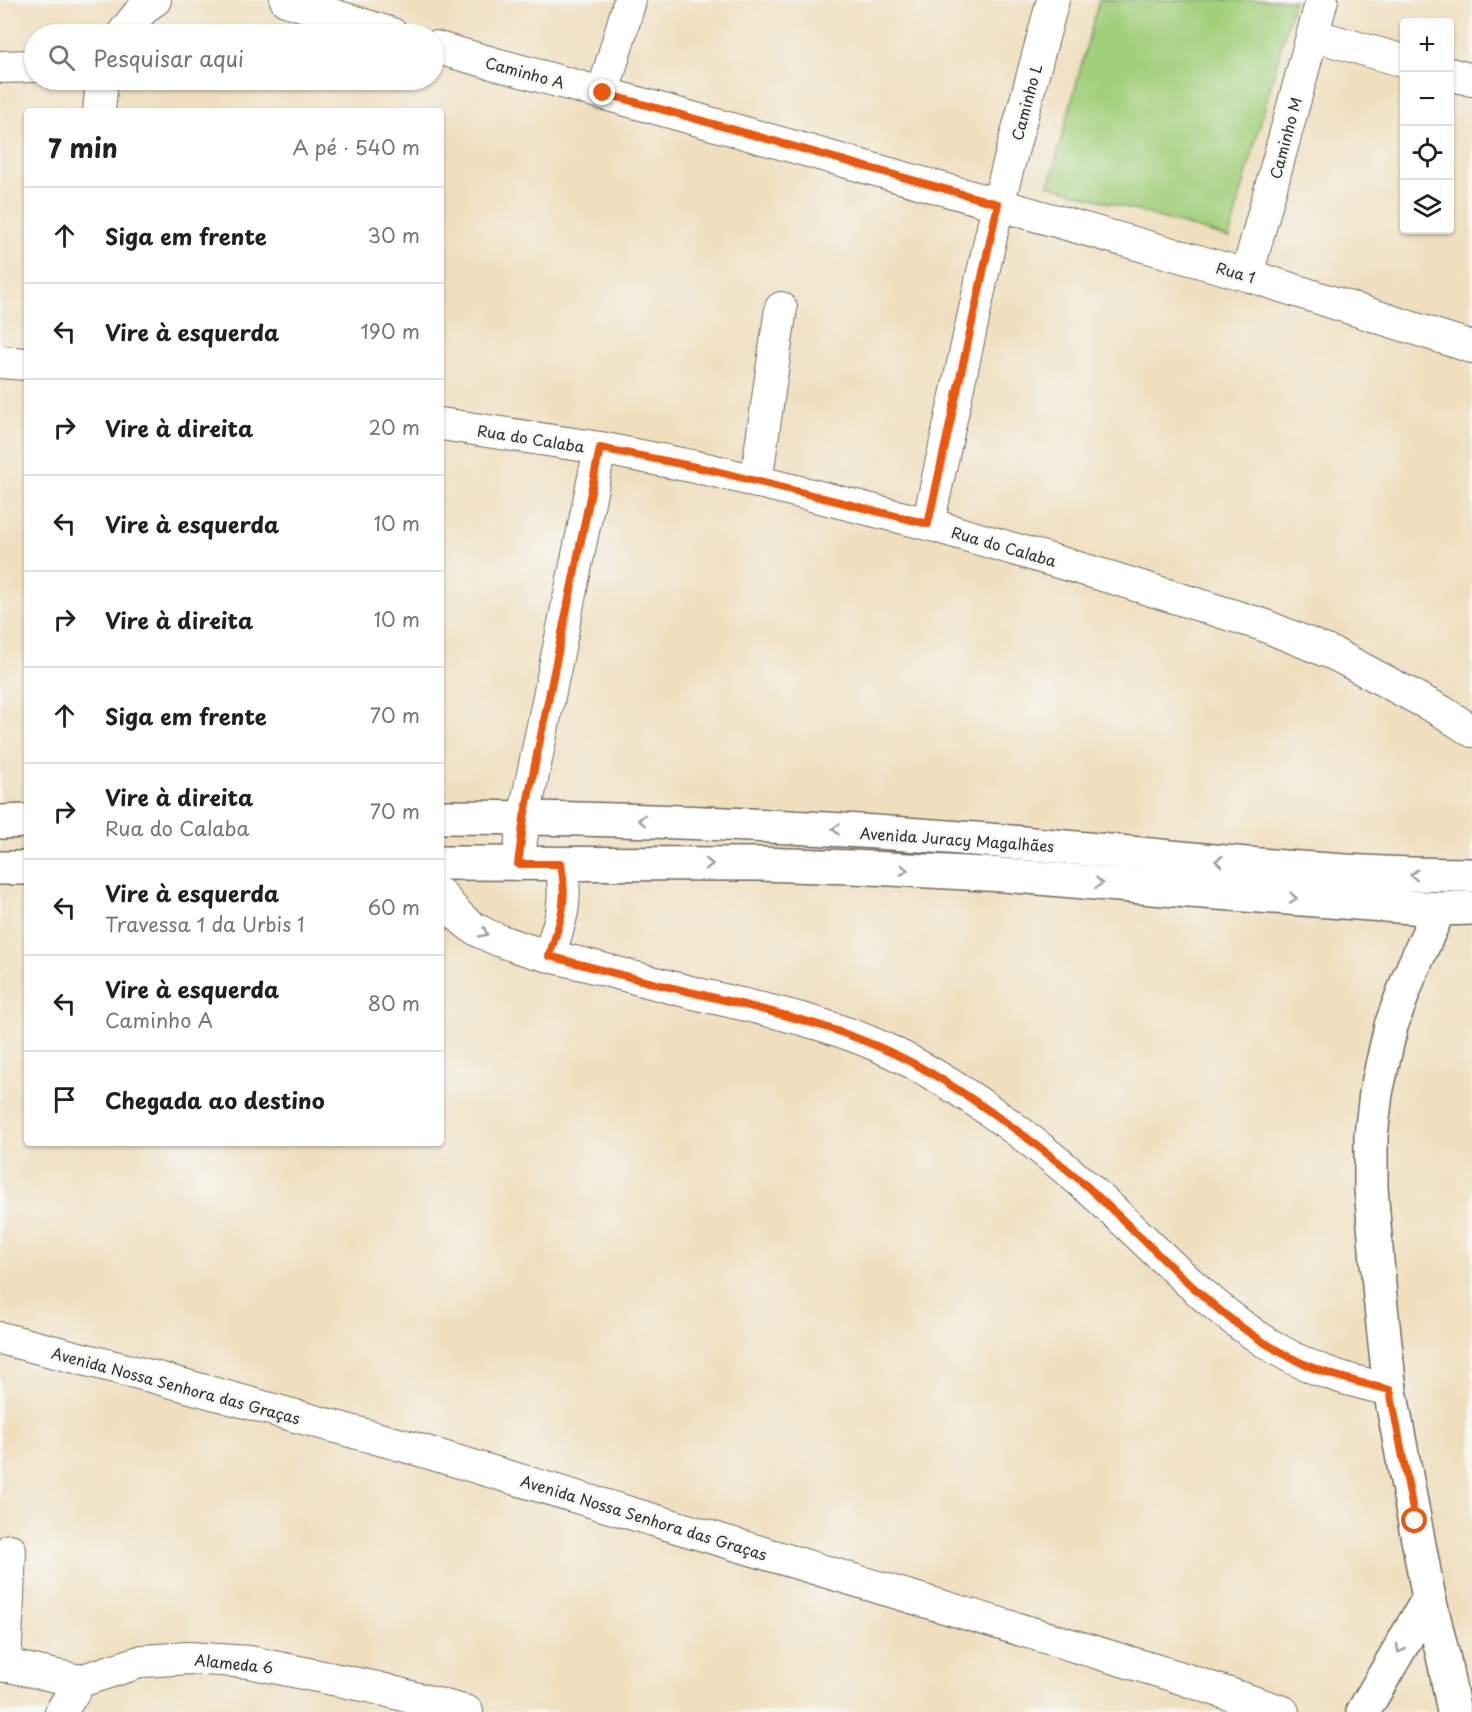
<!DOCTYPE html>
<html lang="pt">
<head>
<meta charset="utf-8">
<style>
	:root { --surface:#fff; --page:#f2f2f2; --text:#202124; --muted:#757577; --line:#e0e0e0 }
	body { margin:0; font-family:"Playpen Sans",sans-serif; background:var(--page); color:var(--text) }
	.controls { position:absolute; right:18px; top:18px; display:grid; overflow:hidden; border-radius:6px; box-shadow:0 2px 4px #0004 }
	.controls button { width:54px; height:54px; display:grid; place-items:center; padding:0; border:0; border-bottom:2px solid var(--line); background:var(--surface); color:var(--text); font:30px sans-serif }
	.stop { position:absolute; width:18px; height:18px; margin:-14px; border:4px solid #ea580c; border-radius:50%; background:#fff }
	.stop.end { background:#ea580c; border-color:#fff; box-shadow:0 2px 6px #0008 }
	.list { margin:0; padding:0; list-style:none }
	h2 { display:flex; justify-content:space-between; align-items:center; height:78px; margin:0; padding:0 24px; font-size:26px }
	h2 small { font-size:20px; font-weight:400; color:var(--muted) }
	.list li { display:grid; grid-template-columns:39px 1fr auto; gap:18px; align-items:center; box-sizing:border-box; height:96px; padding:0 24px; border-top:2px solid var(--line) }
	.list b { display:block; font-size:22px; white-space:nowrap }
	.list p { margin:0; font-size:20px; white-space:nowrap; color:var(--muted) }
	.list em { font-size:20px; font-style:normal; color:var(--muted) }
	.icon { flex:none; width:33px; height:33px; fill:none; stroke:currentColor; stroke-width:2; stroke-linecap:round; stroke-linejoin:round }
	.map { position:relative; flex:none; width:1472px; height:1712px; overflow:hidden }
	.search { position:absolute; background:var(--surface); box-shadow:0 2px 4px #0004; left:24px; top:24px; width:420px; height:66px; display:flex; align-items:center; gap:15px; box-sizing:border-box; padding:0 21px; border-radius:33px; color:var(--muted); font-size:22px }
	.panel { position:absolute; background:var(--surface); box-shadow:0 2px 4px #0004; left:24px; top:108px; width:420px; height:1038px; border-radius:6px }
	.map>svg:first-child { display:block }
	.green { fill:#a3cf7c; stroke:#677d54; stroke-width:1.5 }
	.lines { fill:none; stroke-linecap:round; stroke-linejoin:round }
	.minor-casing { stroke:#706a5f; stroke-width:34 }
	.tertiary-casing { stroke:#706a5f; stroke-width:36 }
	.secondary-casing { stroke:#706a5f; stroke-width:36 }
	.minor { stroke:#fff; stroke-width:32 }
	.tertiary { stroke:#fff; stroke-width:33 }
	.secondary { stroke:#fff; stroke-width:33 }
	.oneway { stroke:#a0a0a0 }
	.route { stroke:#ea580c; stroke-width:8 }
	.labels { text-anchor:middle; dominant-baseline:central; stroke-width:5; stroke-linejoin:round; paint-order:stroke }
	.street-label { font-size:15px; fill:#2b2b2b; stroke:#f6f6f2 }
</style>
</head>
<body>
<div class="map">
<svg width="1472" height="1712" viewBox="0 0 1472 1712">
	<rect width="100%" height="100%" fill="#f6f6f2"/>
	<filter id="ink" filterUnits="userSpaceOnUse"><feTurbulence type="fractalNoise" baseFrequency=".0167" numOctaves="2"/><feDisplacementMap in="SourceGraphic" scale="12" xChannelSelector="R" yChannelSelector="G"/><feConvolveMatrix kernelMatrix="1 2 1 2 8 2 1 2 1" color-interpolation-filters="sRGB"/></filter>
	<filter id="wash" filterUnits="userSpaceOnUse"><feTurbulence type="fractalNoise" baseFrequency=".008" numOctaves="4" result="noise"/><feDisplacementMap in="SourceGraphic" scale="24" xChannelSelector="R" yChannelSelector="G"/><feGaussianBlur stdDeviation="1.35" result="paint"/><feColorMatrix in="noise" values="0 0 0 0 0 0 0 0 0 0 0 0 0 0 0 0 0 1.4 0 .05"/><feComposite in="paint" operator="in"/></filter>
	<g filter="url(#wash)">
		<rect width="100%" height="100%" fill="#efdfbf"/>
		<!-- green -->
		<path class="green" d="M 1099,0 L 1294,0 L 1229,238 L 1049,185 Z"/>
	</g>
	<g filter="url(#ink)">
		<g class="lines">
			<defs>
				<g id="minor">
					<path d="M 286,0 L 392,34"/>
					<path d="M 123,34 C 131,23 142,7 155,0"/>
					<path d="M 1313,35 L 1404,61"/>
					<path d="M 434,47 L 674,113 L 1247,275 L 1472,347"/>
					<path d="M 0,67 L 34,66"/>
					<path d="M 1450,74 L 1472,80"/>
					<path d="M 603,93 L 630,0"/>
					<path d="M 99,111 L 102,80"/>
					<path d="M 1247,275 L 1322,0"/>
					<path d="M 0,362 L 27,364"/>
					<path d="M 441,424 L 600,448 L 711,470 L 928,524 L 1116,579 L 1263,625 L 1336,655 L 1441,711 L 1472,731"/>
					<path d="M 756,482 L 781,308"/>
					<path d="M 928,524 L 998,204 L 1053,0"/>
					<path d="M 518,864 L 524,818 L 600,448"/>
					<path d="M 441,895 C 452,909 464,924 481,932 C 514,949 554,957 591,966 C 628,976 665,986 702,995 C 763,1009 825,1022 881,1047 C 949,1078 1025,1133 1081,1182 C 1148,1239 1205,1308 1282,1352 C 1316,1372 1352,1381 1390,1390"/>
					<path d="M 549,955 C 561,920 568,903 561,864"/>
					<path d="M 0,1338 L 154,1377 L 416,1449 L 1175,1676 L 1283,1712"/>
					<path d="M 0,1664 L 80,1681 L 143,1661 L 189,1658 L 249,1662 L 377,1688 L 467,1712"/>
					<path d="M 5,1666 L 10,1550"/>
					<path d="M 61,1712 L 80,1681"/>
				</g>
				<g id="tertiary">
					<path d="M 1439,909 L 1409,977 L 1391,1026 L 1376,1093 L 1371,1136 L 1371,1188 L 1380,1297 L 1390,1390 L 1429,1598 L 1444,1660 L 1454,1712"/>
					<path d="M 1363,1712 L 1429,1598"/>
				</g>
				<g id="secondary">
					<path d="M 441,817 C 619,818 797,825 975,839 C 1141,852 1306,875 1472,875"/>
					<path d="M 0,822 L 27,821"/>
					<path d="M 441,863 L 760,864 L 852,867 L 1004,875 L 1176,890 L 1439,909 L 1472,908"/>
					<path d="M 0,868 L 27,868"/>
				</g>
			</defs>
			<!-- minor casing -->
			<use href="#minor" class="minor-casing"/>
			<!-- tertiary casing -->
			<use href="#tertiary" class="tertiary-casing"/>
			<!-- secondary casing -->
			<use href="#secondary" class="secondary-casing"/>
			<!-- minor -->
			<use href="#minor" class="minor"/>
			<!-- tertiary -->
			<use href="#tertiary" class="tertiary"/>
			<!-- secondary -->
			<use href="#secondary" class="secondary"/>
		</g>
		<!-- one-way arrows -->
		<defs><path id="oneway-chevron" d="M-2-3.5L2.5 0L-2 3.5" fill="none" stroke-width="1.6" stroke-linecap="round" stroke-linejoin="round" transform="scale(1.5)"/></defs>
		<g class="oneway">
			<use href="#oneway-chevron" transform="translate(642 820) rotate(-179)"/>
			<use href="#oneway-chevron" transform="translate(836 829) rotate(-176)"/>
			<use href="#oneway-chevron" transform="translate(1219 861) rotate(-175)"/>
			<use href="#oneway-chevron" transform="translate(709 864)"/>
			<use href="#oneway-chevron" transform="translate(904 870) rotate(3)"/>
			<use href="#oneway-chevron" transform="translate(1414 875) rotate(-179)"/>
			<use href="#oneway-chevron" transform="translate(1099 883) rotate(5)"/>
			<use href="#oneway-chevron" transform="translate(1293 898) rotate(4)"/>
			<use href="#oneway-chevron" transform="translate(484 933) rotate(26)"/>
			<use href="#oneway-chevron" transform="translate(1400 1649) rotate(119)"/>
		</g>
	</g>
	<g class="lines" filter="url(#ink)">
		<!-- route -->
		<path class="route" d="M 603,93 L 998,204 L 928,524 L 711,470 L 600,448 L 524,818 L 518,864 L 561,864 C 568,902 561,920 549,956 C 599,969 649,983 699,994 C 784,1014 865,1032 941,1079 C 990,1110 1038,1144 1082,1182 C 1154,1245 1221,1330 1311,1367 C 1337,1378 1363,1383 1390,1390 L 1415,1521"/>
	</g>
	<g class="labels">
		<!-- street labels -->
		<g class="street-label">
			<text transform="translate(525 72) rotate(15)">Caminho A</text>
			<text transform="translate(1026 102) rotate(-75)">Caminho L</text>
			<text transform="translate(1285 138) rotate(-75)">Caminho M</text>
			<text transform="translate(1236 272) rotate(16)">Rua 1</text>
			<text transform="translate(531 438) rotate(9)">Rua do Calaba</text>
			<text transform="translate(1004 546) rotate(16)">Rua do Calaba</text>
			<text transform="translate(957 839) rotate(4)">Avenida Juracy Magalhães</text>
			<text transform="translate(176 1385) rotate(15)">Avenida Nossa Senhora das Graças</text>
			<text transform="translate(644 1517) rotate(17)">Avenida Nossa Senhora das Graças</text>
			<text transform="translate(234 1663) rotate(6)">Alameda 6</text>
		</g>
	</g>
</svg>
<div class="controls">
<button>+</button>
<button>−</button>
<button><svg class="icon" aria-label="locate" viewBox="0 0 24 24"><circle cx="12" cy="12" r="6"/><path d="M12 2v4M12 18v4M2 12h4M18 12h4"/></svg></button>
<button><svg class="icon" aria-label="layers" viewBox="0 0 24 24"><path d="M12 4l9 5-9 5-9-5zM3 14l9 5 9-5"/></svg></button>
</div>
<div class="stop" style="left:1415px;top:1521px"></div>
<div class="stop end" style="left:603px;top:93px"></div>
<div class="search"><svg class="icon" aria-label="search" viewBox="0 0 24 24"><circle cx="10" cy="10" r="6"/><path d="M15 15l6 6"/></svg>Pesquisar aqui</div>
<section class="panel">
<h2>7 min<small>A pé · 540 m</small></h2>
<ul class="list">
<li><svg class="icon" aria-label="ahead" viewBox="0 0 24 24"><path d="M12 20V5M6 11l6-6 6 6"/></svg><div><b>Siga em frente</b></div><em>30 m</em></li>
<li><svg class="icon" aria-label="left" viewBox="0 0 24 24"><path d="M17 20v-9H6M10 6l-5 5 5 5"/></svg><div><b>Vire à esquerda</b></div><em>190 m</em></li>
<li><svg class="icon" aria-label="right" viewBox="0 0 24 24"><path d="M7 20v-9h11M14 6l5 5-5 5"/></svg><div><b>Vire à direita</b></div><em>20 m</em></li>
<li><svg class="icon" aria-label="left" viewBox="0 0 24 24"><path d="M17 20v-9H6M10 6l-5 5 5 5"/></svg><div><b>Vire à esquerda</b></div><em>10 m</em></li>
<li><svg class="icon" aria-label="right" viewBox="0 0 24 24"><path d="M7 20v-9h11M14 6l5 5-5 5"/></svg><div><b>Vire à direita</b></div><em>10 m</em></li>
<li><svg class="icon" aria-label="ahead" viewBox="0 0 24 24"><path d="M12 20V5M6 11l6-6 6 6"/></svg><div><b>Siga em frente</b></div><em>70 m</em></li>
<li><svg class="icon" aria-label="right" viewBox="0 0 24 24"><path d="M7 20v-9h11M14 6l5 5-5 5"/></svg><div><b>Vire à direita</b><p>Rua do Calaba</p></div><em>70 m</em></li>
<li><svg class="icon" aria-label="left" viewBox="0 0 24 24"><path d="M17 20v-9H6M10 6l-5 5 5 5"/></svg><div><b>Vire à esquerda</b><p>Travessa 1 da Urbis 1</p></div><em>60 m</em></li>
<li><svg class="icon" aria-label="left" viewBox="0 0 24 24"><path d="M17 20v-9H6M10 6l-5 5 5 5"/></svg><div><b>Vire à esquerda</b><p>Caminho A</p></div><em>80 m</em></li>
<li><svg class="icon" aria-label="arrive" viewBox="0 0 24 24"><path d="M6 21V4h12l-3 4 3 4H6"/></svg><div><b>Chegada ao destino</b></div></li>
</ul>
</section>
</div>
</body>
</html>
